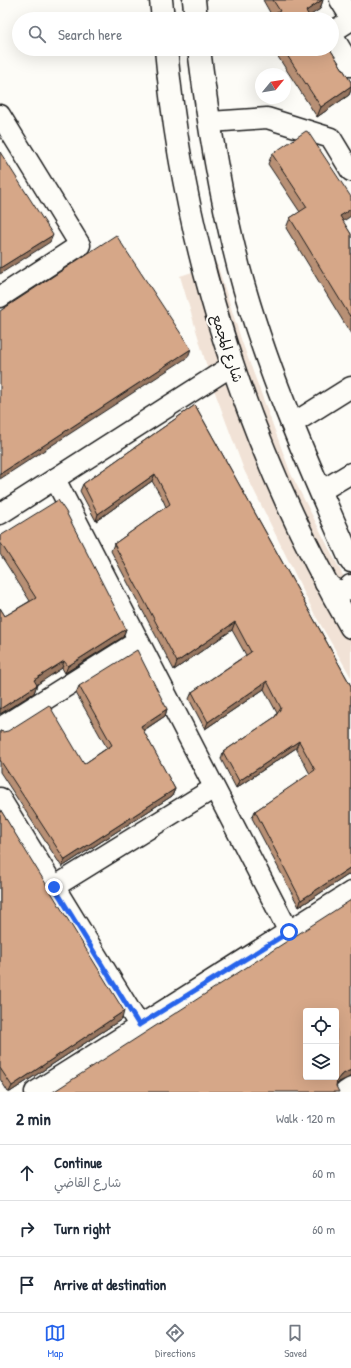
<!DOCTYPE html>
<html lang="en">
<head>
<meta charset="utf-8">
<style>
	:root { --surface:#fff; --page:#f6f6f7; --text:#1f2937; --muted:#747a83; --line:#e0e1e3; --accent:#2563eb }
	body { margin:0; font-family:"Patrick Hand","Playpen Sans Arabic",sans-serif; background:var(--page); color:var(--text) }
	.controls { position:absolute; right:12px; bottom:12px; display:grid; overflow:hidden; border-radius:4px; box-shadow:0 4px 16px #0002 }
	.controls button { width:36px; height:36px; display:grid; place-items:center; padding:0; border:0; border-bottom:1px solid var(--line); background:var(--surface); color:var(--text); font:20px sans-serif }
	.compass { position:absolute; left:255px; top:68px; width:36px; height:36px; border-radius:50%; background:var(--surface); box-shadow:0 4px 16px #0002; rotate:60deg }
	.stop { position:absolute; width:12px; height:12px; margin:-9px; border:3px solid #2563eb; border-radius:50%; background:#fff }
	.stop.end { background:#2563eb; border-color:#fff; box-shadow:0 1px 4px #0008 }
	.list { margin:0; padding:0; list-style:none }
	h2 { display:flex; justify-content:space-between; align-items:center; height:52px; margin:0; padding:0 16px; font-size:17px }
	h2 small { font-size:13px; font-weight:400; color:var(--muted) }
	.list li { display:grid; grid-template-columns:26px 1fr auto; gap:12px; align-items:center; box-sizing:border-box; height:56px; padding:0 16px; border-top:1px solid var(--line) }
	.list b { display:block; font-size:15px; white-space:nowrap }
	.list p { margin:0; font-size:13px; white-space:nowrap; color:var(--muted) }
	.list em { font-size:13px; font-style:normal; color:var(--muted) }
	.icon { flex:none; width:22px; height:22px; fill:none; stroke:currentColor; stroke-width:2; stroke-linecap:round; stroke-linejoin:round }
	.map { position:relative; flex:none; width:351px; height:1092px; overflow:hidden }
	.search { position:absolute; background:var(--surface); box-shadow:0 4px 16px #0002; left:12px; right:12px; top:12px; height:44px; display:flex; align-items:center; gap:10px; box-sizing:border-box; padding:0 14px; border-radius:22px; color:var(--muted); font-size:15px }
	.sheet { height:220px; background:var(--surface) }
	nav { display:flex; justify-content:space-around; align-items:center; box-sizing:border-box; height:56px; border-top:1px solid var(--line); background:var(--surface); font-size:11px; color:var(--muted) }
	nav a { display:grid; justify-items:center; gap:2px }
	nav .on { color:var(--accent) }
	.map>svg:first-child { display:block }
	.built { fill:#f1e2d6 }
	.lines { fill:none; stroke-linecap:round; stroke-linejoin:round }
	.street-casing { stroke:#1c1c1c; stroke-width:23 }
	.secondary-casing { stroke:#1c1c1c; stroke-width:25 }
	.street { stroke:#fdfcf7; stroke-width:20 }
	.secondary { stroke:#fdfcf7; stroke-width:22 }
	.wall { fill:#b89075; stroke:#1c1c1c }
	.shaded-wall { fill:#96755f; stroke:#1c1c1c }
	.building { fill:#d6a788; stroke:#1c1c1c; fill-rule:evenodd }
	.route { stroke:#2563eb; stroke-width:5 }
	.labels { text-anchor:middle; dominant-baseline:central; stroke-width:4; stroke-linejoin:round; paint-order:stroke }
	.street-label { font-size:14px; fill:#1c1c1c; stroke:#fdfcf7 }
</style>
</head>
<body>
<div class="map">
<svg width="351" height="1092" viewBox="0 0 351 1092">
	<rect width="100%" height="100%" fill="#fdfcf7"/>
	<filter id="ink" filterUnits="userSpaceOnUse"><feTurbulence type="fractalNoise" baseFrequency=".025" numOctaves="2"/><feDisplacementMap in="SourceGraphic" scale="8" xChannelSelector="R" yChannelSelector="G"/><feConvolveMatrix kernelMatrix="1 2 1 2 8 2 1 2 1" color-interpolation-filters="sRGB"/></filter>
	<g filter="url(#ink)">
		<!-- built -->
		<path class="built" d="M 217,264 L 242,342 L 291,474 L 351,591 L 351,677 L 315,615 L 244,470 L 213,387 L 180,276 Z"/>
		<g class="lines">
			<defs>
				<g id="street">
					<path d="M 340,0 L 351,18"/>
					<path d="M 332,32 L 351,20"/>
					<path d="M 332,35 L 351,66"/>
					<path d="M 0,115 L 80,245 L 0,297"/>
					<path d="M 210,122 L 267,118 L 331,138 L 351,171"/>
					<path d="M 292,424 L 351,387"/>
					<path d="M 55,479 L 289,932"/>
					<path d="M 321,491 L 351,473"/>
					<path d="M 0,514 L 233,365"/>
					<path d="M 0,728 L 138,641"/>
					<path d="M 0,798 L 139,1025"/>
					<path d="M 54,887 L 214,788"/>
					<path d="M 35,1092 L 351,892"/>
					<path d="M 345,1092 L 351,1088"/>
				</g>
				<g id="secondary">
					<path d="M 161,0 L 163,19"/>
					<path d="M 194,0 L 196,19"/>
					<path d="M 166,49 C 184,252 249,451 351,627"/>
					<path d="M 199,49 C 209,129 222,209 244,287 C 271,381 311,471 351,561"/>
					<path d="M 326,583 C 334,591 342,595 351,586"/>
				</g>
			</defs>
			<!-- street casing -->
			<use href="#street" class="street-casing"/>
			<!-- secondary casing -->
			<use href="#secondary" class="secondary-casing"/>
			<!-- street -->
			<use href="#street" class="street"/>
			<!-- secondary -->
			<use href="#secondary" class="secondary"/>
		</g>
		<!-- wall -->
		<g class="wall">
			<path d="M 263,0 L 323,0 L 320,9 L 309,16 L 272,16 Z"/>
			<path d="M 273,49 L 330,49 L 351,82 L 351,90 L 349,95 L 317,117 Z"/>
			<path d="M 272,154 L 343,222 L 351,234 L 351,334 L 286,228 L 290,218 L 300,212 L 268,164 Z"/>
			<path d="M 195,405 L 351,686 L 351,873 L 299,907 L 252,818 L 255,811 L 310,774 L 296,748 L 236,788 L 221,759 L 223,752 L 275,717 L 277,713 L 264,689 L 205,729 L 189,699 L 192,692 L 246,655 L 232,630 L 174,670 L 111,551 L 114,544 L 166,507 L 163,500 L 152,481 L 96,521 L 80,491 L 83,484 Z"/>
			<path d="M 0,536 L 126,629 L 123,637 L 65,673 L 62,668 L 37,684 L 34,693 L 0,714 L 0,608 L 5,616 L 30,601 L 0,554 Z"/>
			<path d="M 79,686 L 167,709 L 165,716 L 143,731 L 175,789 L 172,796 L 62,867 L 0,772 L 0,731 L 84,764 L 107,748 L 76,693 Z"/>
			<path d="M 0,809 L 122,1019 L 10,1092 L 8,1092 L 0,1079 Z"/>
		</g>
		<!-- shaded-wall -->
		<g class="shaded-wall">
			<path d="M 322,0 L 323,0 L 320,9 L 305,19 L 306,11 Z"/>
			<path d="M 351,86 L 351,90 L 349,95 L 317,117 L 321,107 Z"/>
			<path d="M 351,209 L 351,216 L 336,226 L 340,216 Z"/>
			<path d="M 53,235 L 50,242 L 0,274 L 0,268 Z"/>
			<path d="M 191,349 L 188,357 L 0,479 L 0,474 Z"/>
			<path d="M 155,474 L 152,481 L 96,521 L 98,514 Z"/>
			<path d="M 235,622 L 232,630 L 174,670 L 177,662 Z"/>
			<path d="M 126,629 L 123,637 L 65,673 L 68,666 Z"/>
			<path d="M 64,661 L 62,668 L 32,688 L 34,680 Z"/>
			<path d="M 267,681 L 264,689 L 205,729 L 208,722 Z"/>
			<path d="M 37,685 L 34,693 L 0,714 L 0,709 Z"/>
			<path d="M 167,709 L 165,716 L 138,734 L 141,726 Z"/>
			<path d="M 299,741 L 296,748 L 236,788 L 239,781 Z"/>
			<path d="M 175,789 L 172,796 L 62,867 L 65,860 Z"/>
			<path d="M 351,867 L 351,873 L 299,907 L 301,900 Z"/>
			<path d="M 124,1011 L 122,1019 L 10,1092 L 9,1092 L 12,1086 Z"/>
			<path d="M 351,1070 L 351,1074 L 350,1077 L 339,1082 L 335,1087 L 337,1080 L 341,1075 Z"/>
		</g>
		<!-- building -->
		<g class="building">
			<path d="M 273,0 L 322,0 L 306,11 L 311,19 L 266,19 L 280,11 Z"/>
			<path d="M 283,49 L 330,49 L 351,82 L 351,86 L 321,107 Z"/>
			<path d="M 306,131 L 308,132 L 351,197 L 351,209 L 340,216 L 351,234 L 351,318 L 290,218 L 307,207 L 272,154 Z"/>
			<path d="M 0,152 L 53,235 L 0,268 Z"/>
			<path d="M 116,235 L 191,349 L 0,474 L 0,311 Z"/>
			<path d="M 195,405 L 351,686 L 351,867 L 301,900 L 255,811 L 315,770 L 299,741 L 239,781 L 223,752 L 275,717 L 281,708 L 267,681 L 208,722 L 192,692 L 251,652 L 235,622 L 177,662 L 114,544 L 170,504 L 165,493 L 155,474 L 98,514 L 83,484 Z"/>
			<path d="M 58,500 L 66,512 L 126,629 L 68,666 L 64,661 L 34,680 L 37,685 L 0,709 L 0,608 L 5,616 L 36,598 L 0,542 L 0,536 Z"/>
			<path d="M 137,650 L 167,709 L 141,726 L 175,789 L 65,860 L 0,760 L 0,731 L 3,732 L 8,731 L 49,705 L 84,764 L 112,745 L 79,686 Z"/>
			<path d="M 0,809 L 124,1011 L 12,1086 L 0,1068 Z"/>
			<path d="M 351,900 L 351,1070 L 341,1075 L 337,1080 L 336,1086 L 339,1092 L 53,1092 ZM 306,1011 L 336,1011 L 336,1077 L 306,1077 Z"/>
		</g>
	</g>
	<g class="lines" filter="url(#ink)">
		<!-- route -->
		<path class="route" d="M 54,887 L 139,1025 L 289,932"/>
	</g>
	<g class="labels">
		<!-- street labels -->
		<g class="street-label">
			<text transform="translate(228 348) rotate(72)">شارع المجمع</text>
		</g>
	</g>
</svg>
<div class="controls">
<button><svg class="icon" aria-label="locate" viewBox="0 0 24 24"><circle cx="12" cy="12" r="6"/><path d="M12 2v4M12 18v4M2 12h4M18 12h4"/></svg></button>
<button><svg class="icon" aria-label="layers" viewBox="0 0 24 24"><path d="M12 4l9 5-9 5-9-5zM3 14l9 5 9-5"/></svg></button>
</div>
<svg class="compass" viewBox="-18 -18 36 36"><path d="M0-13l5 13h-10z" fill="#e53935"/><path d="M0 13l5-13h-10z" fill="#747a83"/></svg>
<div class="stop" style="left:289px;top:932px"></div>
<div class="stop end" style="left:54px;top:887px"></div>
<div class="search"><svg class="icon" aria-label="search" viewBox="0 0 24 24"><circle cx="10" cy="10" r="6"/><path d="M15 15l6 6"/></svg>Search here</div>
</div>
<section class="sheet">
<h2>2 min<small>Walk · 120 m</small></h2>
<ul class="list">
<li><svg class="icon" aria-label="ahead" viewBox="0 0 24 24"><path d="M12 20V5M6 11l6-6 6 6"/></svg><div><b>Continue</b><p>شارع القاضي</p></div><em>60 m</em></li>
<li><svg class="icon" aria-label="right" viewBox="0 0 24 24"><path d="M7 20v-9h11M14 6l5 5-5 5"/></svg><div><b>Turn right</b></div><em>60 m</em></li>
<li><svg class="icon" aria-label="arrive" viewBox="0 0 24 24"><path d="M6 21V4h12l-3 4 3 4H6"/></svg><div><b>Arrive at destination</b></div></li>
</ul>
</section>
<nav>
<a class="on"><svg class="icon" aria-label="map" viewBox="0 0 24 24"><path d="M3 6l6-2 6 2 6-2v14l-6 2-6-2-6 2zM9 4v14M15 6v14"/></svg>Map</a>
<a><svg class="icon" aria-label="directions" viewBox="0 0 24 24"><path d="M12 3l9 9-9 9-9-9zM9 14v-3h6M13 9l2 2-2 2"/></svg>Directions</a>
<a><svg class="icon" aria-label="saved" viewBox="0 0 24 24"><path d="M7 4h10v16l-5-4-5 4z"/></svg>Saved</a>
</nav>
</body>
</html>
